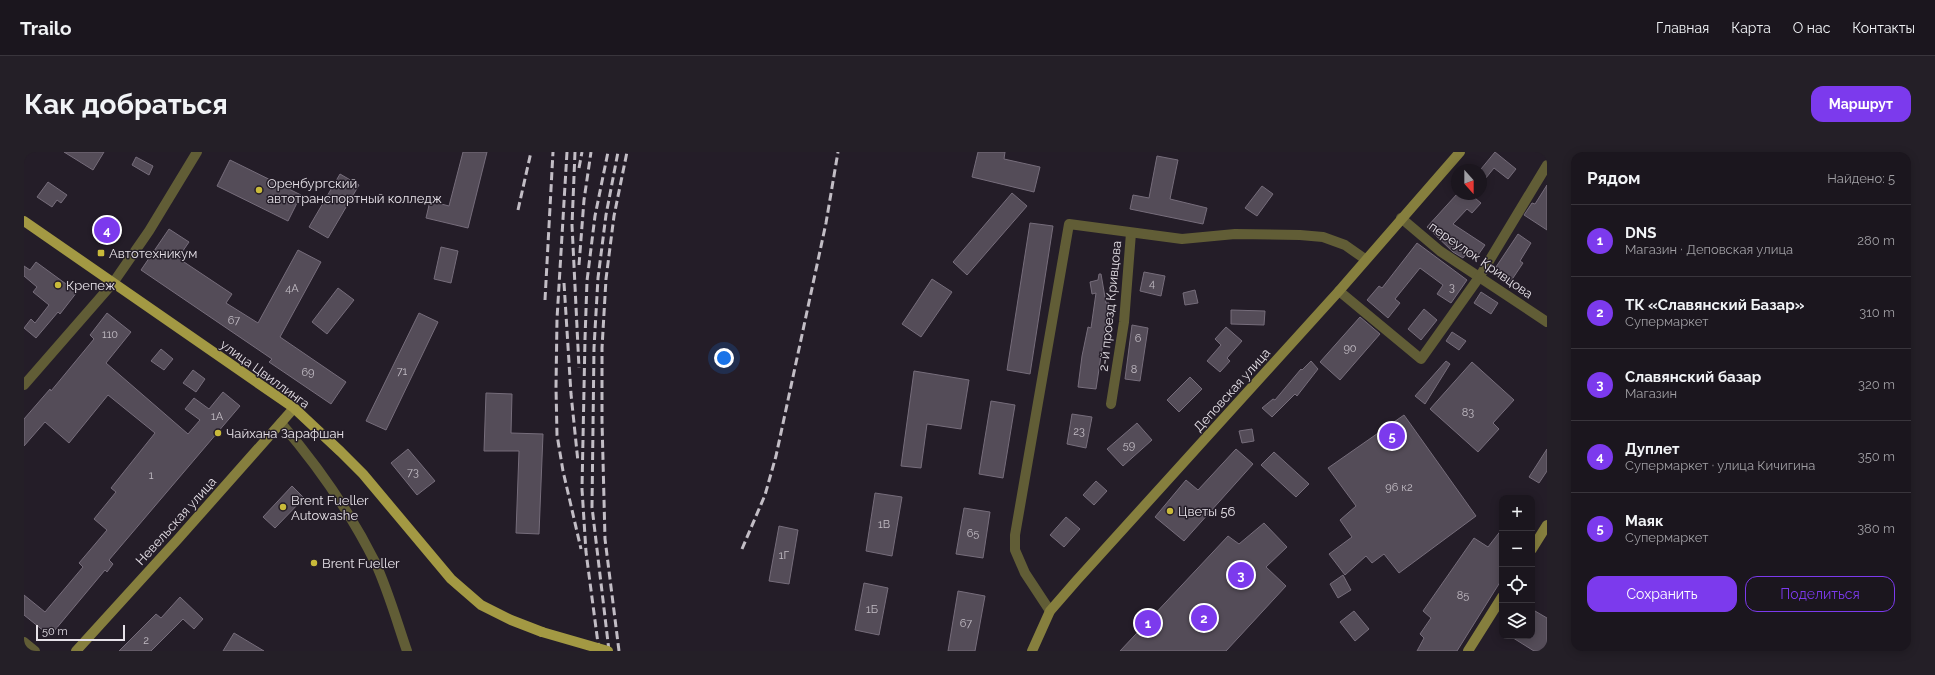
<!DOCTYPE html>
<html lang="ru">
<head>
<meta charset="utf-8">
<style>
	:root { --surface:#1b161e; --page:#241f27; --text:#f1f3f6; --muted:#a09fa4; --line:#39353c; --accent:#7c3aed }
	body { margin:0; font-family:Raleway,sans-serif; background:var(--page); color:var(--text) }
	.controls { position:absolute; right:12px; bottom:12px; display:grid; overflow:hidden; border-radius:8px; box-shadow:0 2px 10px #0003 }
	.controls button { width:36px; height:36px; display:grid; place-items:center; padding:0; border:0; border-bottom:1px solid var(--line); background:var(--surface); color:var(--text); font:20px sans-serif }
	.compass { position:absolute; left:1427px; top:12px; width:36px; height:36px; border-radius:50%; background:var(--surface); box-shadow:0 2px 10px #0003; rotate:159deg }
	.scale { position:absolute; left:12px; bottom:10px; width:89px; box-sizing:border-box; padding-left:4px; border:2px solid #e6e1e8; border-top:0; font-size:11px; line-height:14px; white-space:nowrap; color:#e6e1e8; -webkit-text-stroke:3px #241d28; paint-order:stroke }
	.you { position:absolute; left:700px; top:206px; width:14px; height:14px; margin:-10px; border:3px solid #fff; border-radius:50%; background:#1a73e8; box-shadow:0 0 0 6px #1a73e833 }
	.badge { display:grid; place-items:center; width:26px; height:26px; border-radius:50%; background:var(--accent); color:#fff; font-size:13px; font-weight:700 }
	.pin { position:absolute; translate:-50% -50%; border:2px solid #fff; box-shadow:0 1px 4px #0006 }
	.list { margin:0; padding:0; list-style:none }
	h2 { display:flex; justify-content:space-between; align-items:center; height:52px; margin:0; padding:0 16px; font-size:17px }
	h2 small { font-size:13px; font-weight:400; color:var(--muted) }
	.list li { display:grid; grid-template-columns:26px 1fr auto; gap:12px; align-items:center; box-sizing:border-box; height:72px; padding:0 16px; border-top:1px solid var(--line) }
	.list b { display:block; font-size:15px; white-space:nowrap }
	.list p { margin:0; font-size:13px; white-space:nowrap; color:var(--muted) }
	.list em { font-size:13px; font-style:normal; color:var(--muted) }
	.actions { display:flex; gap:8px; padding:12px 16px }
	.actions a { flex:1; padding:9px 0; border:1px solid var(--accent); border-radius:12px; text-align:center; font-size:14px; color:var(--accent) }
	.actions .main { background:var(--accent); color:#fff }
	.icon { flex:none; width:22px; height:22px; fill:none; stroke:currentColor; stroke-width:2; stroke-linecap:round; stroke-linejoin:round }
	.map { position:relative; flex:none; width:1523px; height:499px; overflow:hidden; border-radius:12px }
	header { display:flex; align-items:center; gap:24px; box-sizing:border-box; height:56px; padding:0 20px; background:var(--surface); border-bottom:1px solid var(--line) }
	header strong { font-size:19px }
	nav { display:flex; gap:22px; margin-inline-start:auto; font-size:14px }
	.intro { display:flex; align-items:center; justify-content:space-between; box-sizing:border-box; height:96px; padding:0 24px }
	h1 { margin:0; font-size:28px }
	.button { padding:10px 18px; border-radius:12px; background:var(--accent); color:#fff; font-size:14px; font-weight:700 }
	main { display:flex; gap:24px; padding:0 24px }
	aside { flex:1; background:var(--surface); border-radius:12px; box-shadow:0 2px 10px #0003 }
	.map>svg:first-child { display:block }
	.building { fill:#544c58; stroke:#766d7b }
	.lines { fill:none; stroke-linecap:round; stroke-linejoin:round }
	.street { stroke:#615d36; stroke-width:10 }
	.secondary { stroke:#867f3e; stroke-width:10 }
	.primary { stroke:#a39943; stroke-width:10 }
	.rail { stroke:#c2bdc5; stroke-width:3; stroke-dasharray:8 4; stroke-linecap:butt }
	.primary-bridge { stroke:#a39943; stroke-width:10 }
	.poi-dot { fill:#c9ba3a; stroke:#241d28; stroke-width:1.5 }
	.labels { text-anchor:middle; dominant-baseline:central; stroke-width:3; stroke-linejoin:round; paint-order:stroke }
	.number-label { font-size:11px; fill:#c2bcc4 }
	.poi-label { font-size:13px; fill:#e6e1e8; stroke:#241d28; text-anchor:start }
	.street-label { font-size:13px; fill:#e6e1e8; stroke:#241d28 }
</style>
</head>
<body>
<header>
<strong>Trailo</strong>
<nav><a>Главная</a><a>Карта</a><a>О нас</a><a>Контакты</a></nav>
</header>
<div class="intro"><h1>Как добраться</h1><a class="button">Маршрут</a></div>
<main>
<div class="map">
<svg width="1523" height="499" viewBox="0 0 1523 499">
	<rect width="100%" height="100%" fill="#241d28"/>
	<!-- building -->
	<g class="building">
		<path d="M 40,0 L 80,0 L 69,18 Z"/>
		<path d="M 439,0 L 463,0 L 444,76 L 402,66 L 406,49 L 425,54 Z"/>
		<path d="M 954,0 L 981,0 L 980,7 L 1016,15 L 1010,40 L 948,25 Z"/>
		<path d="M 1471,0 L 1492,17 L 1484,27 L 1470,16 L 1457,32 L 1457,17 Z"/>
		<path d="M 1133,4 L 1154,8 L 1146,47 L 1183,56 L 1179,72 L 1106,57 L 1109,43 L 1125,46 Z"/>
		<path d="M 112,5 L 129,14 L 125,23 L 108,13 Z"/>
		<path d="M 206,8 L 277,43 L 264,69 L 193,34 Z"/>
		<path d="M 316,22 L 335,33 L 304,86 L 285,75 Z"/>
		<path d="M 24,30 L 43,43 L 37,51 L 33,48 L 28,55 L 13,45 Z"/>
		<path d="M 1523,33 L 1523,78 L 1500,63 L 1508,51 L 1511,52 Z"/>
		<path d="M 1238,34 L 1249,42 L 1233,64 L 1221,56 Z"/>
		<path d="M 988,41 L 1003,54 L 943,123 L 929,110 Z"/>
		<path d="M 1433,42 L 1446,42 L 1457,51 L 1448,61 L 1443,57 L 1429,72 L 1461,93 L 1452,106 L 1443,101 L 1439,106 L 1429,100 L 1403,75 Z"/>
		<path d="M 90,65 L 97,82 L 76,91 L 69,74 Z"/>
		<path d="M 1006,71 L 1029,74 L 1006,222 L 983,218 Z"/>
		<path d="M 145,77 L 165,90 L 154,106 L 208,142 L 202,151 L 234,171 L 274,98 L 297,110 L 256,185 L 322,230 L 307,252 L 245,210 L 248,207 L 117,118 Z"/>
		<path d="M 1494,82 L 1507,91 L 1496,109 L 1499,111 L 1485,132 L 1468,121 Z"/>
		<path d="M 1393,91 L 1443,128 L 1427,151 L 1413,142 L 1419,133 L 1396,116 L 1371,147 L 1376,151 L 1364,166 L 1343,148 L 1355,134 L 1358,136 Z"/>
		<path d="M 417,95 L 434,99 L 427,131 L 410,127 Z"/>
		<path d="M 12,110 L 53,140 L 36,162 L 34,160 L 12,186 L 0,176 L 7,167 L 11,171 L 25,153 L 9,140 L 13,135 L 0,124 L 0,114 L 6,118 Z"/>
		<path d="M 1120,120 L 1141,124 L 1137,144 L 1116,139 Z"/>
		<path d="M 1075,122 L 1077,122 L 1082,151 L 1085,151 L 1072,237 L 1054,235 L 1058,204 L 1064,175 L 1067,176 L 1072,141 L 1068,142 L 1066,130 L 1074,128 Z"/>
		<path d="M 908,127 L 928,140 L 897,185 L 878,172 Z"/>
		<path d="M 314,136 L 330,148 L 303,182 L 288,170 Z"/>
		<path d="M 1171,138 L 1174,151 L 1161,153 L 1159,141 Z"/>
		<path d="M 1457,140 L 1474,151 L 1467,162 L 1450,151 Z"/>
		<path d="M 1400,157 L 1413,168 L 1397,188 L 1384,177 Z"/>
		<path d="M 1207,158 L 1241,159 L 1240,173 L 1207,172 Z"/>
		<path d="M 83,161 L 107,180 L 82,211 L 164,282 L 176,268 L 161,257 L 170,246 L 185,257 L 199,240 L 216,254 L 85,408 L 89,412 L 83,420 L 81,418 L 26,484 L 0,463 L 0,443 L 21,460 L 59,415 L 55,411 L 83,378 L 70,367 L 92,340 L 87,336 L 131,281 L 84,243 L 45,291 L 21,270 L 0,294 L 0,267 L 26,237 L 27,239 L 70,187 L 66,183 Z"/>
		<path d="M 395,161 L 414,170 L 362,278 L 342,269 Z"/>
		<path d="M 1336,165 L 1356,182 L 1316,228 L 1296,210 Z"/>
		<path d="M 1108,173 L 1124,176 L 1116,229 L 1101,227 Z"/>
		<path d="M 1202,175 L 1218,189 L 1203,206 L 1206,209 L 1196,220 L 1183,209 L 1197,193 L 1191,187 Z"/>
		<path d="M 1428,180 L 1442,189 L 1435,198 L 1422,189 Z"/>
		<path d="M 137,197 L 149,207 L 140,218 L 127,209 Z"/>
		<path d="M 1287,209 L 1294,217 L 1273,244 L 1271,242 L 1248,265 L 1238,256 L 1249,247 L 1251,248 L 1277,217 L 1278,218 Z"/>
		<path d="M 1422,209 L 1426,212 L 1401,252 L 1391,244 Z"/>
		<path d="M 1448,210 L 1490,248 L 1469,271 L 1475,277 L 1454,300 L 1406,257 Z"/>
		<path d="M 169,218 L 181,227 L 172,240 L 159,231 Z"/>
		<path d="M 890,219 L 945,228 L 937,277 L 903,272 L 897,316 L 877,314 Z"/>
		<path d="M 1166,225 L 1178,237 L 1155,260 L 1143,248 Z"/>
		<path d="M 462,241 L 488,242 L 487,281 L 519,282 L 515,382 L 492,381 L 495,299 L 460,299 Z"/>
		<path d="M 967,249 L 991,253 L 979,326 L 955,322 Z"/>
		<path d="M 1048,262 L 1068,265 L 1062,296 L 1043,292 Z"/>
		<path d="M 1380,263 L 1452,364 L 1375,421 L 1360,402 L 1348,411 L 1342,404 L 1321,423 L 1305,402 L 1328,385 L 1316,368 L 1332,354 L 1304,316 Z"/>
		<path d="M 1113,271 L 1128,288 L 1099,314 L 1083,297 Z"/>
		<path d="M 1228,277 L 1230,289 L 1218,291 L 1215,279 Z"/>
		<path d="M 384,297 L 411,329 L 393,343 L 367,311 Z"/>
		<path d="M 1212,297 L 1229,312 L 1160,389 L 1131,365 L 1162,328 L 1174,338 Z"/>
		<path d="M 1523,297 L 1523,319 L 1515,331 L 1505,325 Z"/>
		<path d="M 1250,300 L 1285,332 L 1272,345 L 1237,313 Z"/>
		<path d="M 1072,329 L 1083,339 L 1070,353 L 1059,343 Z"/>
		<path d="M 268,334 L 280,346 L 251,376 L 239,365 Z"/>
		<path d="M 851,341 L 878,345 L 868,404 L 842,399 Z"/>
		<path d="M 940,356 L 966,360 L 959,406 L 932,402 Z"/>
		<path d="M 1042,365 L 1056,377 L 1040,395 L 1026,383 Z"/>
		<path d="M 1240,371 L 1263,395 L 1242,415 L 1262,434 L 1202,499 L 1096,499 L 1204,384 L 1215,392 Z"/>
		<path d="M 755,374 L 774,378 L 765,432 L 745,429 Z"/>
		<path d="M 1478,377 L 1478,427 L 1433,499 L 1393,499 L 1400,486 L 1396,482 L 1407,466 L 1399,459 L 1450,386 L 1464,395 Z"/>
		<path d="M 1319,423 L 1327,438 L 1314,446 L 1306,432 Z"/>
		<path d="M 840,431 L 864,436 L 855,483 L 831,478 Z"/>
		<path d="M 934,439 L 961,444 L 951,499 L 924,499 Z"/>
		<path d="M 156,445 L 179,467 L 170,477 L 159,467 L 127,499 L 95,499 L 132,462 L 137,466 Z"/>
		<path d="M 1330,459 L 1345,477 L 1331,489 L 1316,470 Z"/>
		<path d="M 1511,459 L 1523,466 L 1523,499 L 1510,499 L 1486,484 L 1508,484 L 1508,464 Z"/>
		<path d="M 210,481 L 240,499 L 199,499 Z"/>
	</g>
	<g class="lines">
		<!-- street -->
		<g class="street">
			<path d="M 1377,66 L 1416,99 L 1523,170"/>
			<path d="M 1315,139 L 1397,207 L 1456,124 L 1523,13"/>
			<path d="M 0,233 L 89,131 L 125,79 L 173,0"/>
			<path d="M 1087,252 L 1100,170 L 1107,81"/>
			<path d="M 257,271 C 293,313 326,360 351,410 C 364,438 373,470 383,499"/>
			<path d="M 1026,459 L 1001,421 L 991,398 L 991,383 L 1045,72 L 1158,87 L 1211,82 L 1276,83 L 1299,85 L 1321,93 L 1341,107"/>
			<path d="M 0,490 L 11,499"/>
		</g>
		<!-- secondary -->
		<g class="secondary">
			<path d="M 1508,397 L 1523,373"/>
			<path d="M 52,499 L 154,387 L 270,256"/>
			<path d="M 1008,499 L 1026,459 L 1053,428 L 1315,139 L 1436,0"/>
			<path d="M 1444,499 L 1478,445"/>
		</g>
		<!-- primary -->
		<path class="primary" d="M 0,69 L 270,256 L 317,300 L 339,322 L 427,427 L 457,453 L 487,468 L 518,480"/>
		<!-- rail -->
		<g class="rail">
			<path d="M 543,0 L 533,167 L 532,235 L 533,283 L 539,319 L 557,397"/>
			<path d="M 551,0 L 548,73 L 555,216"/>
			<path d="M 555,16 L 558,0"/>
			<path d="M 494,58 L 507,0"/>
			<path d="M 555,113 L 560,48 L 567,0"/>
			<path d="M 540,131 L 547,242 L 554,310"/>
			<path d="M 521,148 L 529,0"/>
			<path d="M 718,397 L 741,343 L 752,304 L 802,71 L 814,0"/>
			<path d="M 575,499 L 562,400 L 558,337 L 561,187 L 563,129 L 571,64 L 584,0"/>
			<path d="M 585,499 L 568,355 L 570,196 L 574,126 L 582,63 L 594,0"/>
			<path d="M 595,499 L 581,387 L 578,269 L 578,196 L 582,127 L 590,64 L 603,0"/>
		</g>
		<!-- primary-bridge -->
		<path class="primary-bridge" d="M 518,480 L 584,499"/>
	</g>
	<!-- markers -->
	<g class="poi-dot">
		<circle cx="235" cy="38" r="4"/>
		<rect x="73" y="97" width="8" height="8" rx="2"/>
		<circle cx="34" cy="133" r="4"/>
		<circle cx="194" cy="281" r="4"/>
		<circle cx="259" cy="355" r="4"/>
		<circle cx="1146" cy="359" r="4"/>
		<circle cx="290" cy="411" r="4"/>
	</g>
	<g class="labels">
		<!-- number labels -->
		<g class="number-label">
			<text x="1128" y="131">4</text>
			<text x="1428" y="135">3</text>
			<text x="268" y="136">4А</text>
			<text x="210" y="168">67</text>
			<text x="86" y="182">110</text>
			<text x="1114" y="186">6</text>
			<text x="1326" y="196">90</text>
			<text x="1110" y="217">8</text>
			<text x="378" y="219">71</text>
			<text x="284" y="220">69</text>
			<text x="1444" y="260">83</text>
			<text x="193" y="264">1А</text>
			<text x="1055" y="279">23</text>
			<text x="1105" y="293">59</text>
			<text x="389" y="320">73</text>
			<text x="127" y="323">1</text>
			<text x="1375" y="335">96 к2</text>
			<text x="860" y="372">1В</text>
			<text x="949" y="381">65</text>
			<text x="760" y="403">1Г</text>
			<text x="1439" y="443">85</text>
			<text x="848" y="457">1Б</text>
			<text x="942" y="471">67</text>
			<text x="122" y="488">2</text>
		</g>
		<!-- poi labels -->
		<g class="poi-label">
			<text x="243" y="31">Оренбургский<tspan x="243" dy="15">автотранспортный колледж</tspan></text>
			<text x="85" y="101">Автотехникум</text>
			<text x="42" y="133">Крепеж</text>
			<text x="202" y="281">Чайхана Зарафшан</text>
			<text x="267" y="348">Brent Fueller<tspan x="267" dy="15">Autowashe</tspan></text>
			<text x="1154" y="359">Цветы 56</text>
			<text x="298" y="411">Brent Fueller</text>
		</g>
		<!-- street labels -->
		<g class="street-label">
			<text transform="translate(1457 108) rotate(35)">переулок Кривцова</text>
			<text transform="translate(1086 154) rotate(-84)">2-й проезд Кривцова</text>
			<text transform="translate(241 222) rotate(36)">улица Цвиллинга</text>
			<text transform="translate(1208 238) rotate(-48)">Деповская улица</text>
			<text transform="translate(152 369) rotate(-48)">Невельская улица</text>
		</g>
	</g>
</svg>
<div class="controls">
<button>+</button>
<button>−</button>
<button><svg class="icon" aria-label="locate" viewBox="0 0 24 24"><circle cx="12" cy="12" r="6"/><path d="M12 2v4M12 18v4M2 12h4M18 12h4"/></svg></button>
<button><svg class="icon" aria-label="layers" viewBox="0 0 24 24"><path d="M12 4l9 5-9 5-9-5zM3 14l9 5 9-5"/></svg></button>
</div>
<svg class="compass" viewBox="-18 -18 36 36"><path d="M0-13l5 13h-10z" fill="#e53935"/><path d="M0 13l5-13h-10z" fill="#a09fa4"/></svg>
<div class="scale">50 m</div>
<div class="you"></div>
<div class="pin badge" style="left:1124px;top:471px">1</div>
<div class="pin badge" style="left:1180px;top:466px">2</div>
<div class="pin badge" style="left:1217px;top:423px">3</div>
<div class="pin badge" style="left:83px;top:78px">4</div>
<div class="pin badge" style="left:1368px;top:284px">5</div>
</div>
<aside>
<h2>Рядом<small>Найдено: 5</small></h2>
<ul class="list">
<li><span class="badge">1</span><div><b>DNS</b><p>Магазин · Деповская улица</p></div><em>280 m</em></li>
<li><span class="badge">2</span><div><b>ТК «Славянский Базар»</b><p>Супермаркет</p></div><em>310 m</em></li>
<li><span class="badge">3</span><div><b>Славянский базар</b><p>Магазин</p></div><em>320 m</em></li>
<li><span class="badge">4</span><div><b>Дуплет</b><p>Супермаркет · улица Кичигина</p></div><em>350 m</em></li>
<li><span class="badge">5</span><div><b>Маяк</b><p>Супермаркет</p></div><em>380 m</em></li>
</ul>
<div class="actions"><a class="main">Сохранить</a><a>Поделиться</a></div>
</aside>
</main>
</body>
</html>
